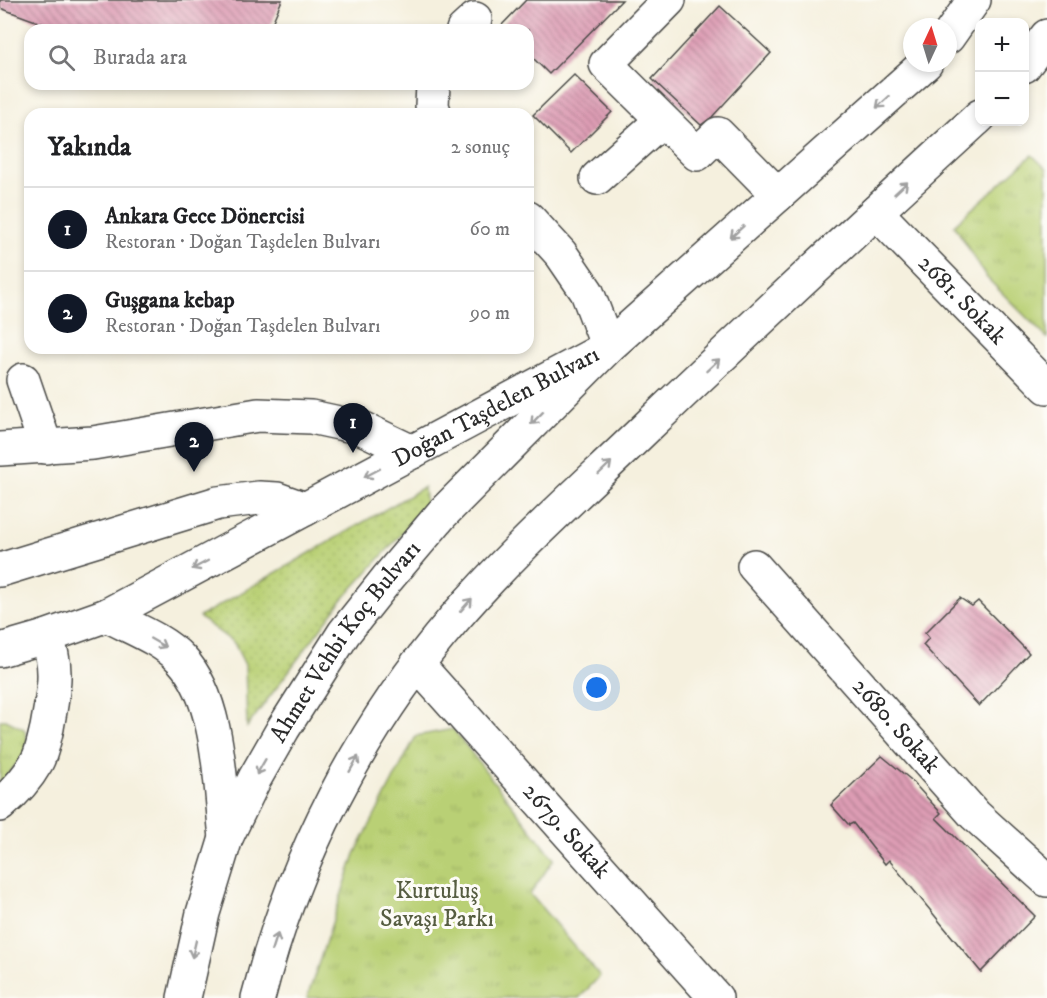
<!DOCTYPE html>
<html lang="tr">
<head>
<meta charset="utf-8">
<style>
	:root { --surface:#fff; --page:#f6f6f6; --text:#202124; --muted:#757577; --line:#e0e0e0; --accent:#111827 }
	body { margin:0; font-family:"IM FELL DW Pica",serif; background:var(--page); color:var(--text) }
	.controls { position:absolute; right:18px; top:18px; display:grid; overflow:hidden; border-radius:12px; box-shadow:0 3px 9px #0003 }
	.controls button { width:54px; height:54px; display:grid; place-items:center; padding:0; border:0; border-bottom:2px solid var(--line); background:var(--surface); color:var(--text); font:30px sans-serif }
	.compass { position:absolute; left:903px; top:18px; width:54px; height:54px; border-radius:50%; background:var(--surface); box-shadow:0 3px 9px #0003; rotate:4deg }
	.you { position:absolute; left:597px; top:688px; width:21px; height:21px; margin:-15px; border:4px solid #fff; border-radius:50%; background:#1a73e8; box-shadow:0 0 0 9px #1a73e833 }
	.badge { display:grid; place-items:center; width:39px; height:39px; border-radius:50%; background:var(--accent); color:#fff; font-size:20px; font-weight:700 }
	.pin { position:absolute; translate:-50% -50px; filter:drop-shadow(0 2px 3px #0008) }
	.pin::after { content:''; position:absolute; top:32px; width:21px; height:18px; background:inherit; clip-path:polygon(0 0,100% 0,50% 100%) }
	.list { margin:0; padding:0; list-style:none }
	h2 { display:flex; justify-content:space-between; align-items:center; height:78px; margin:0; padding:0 24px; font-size:26px }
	h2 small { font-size:20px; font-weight:400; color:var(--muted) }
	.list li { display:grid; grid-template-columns:39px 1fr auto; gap:18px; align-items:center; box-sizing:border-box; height:84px; padding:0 24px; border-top:2px solid var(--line) }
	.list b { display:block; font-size:22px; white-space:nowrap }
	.list p { margin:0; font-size:20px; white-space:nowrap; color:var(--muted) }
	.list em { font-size:20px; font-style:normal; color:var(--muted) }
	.icon { flex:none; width:33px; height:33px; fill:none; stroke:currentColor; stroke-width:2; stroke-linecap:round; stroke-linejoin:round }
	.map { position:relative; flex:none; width:1047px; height:998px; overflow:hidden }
	.search { position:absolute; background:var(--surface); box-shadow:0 3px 9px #0003; left:24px; top:24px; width:510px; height:66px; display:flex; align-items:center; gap:15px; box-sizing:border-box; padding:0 21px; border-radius:18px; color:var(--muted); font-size:22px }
	.panel { position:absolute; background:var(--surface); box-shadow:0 3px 9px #0003; left:24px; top:108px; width:510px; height:246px; border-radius:18px }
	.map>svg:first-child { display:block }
	.grass { fill:url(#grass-dots); stroke:#727e50; stroke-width:1.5 }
	.park { fill:url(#park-tufts); stroke:#727e50; stroke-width:1.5 }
	.building { fill:url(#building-back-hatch) }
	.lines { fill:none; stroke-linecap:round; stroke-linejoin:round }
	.minor-casing { stroke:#494946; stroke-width:36 }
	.major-casing { stroke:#494946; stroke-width:36 }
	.minor { stroke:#fff; stroke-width:33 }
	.major { stroke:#fff; stroke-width:33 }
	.oneway { stroke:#a0a0a0 }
	.labels { text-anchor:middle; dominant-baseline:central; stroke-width:6; stroke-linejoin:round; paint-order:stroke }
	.street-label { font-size:24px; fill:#2b2b2b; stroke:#fdfcf7 }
	.park-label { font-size:24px; fill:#565d41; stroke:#fdfcf7 }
</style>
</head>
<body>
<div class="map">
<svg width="1047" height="998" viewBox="0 0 1047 998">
	<defs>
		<pattern id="grass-dots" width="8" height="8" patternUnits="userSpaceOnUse" patternTransform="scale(1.5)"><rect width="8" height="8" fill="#b9d075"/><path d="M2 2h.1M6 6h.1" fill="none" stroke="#9fb365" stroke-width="1.8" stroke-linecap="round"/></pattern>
		<pattern id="park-tufts" width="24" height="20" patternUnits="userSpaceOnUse" patternTransform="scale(1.5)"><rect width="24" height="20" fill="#b9d075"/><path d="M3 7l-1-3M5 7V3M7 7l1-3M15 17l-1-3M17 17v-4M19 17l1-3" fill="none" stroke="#9fb365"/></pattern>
		<pattern id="building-back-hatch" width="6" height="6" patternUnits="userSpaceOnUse" patternTransform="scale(1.5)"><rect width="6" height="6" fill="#dd9cb4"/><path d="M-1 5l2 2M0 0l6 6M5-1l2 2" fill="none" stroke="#b37f93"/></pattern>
	</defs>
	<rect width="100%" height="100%" fill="#fdfcf7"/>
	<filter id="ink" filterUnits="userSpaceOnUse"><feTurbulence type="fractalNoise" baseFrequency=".0167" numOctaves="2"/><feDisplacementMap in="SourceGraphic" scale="12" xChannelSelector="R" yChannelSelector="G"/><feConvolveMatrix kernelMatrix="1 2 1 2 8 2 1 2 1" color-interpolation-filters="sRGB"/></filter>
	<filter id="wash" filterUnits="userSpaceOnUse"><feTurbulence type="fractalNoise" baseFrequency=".008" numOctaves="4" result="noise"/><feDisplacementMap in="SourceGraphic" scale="24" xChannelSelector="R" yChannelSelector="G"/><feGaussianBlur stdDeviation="1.35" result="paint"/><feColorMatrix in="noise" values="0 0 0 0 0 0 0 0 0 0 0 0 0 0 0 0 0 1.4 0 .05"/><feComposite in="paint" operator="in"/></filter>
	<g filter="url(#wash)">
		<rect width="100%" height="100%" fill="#f5f0de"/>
		<!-- grass -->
		<path class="grass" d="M 424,487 L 426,507 L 342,600 L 247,727 L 245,665 L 234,643 L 199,617 Z"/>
		<!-- park -->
		<g class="park">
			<path d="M 1032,155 L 1047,169 L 1047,338 L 987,278 L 954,225 Z"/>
			<path d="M 0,720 L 6,720 L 24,729 L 30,748 L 0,784 Z"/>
			<path d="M 453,729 L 554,859 L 530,894 L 600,976 L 579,998 L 307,998 L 355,854 L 416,736 Z"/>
		</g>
		<g id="blocks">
			<!-- building -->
			<g class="building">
				<path d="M 0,0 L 282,0 L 269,30 L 60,30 L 0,8 Z"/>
				<path d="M 526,0 L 622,0 L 549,74 L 528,53 L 528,30 L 497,30 Z"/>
				<path d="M 720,6 L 771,53 L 712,117 L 701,125 L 652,79 Z"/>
				<path d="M 574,75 L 612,112 L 571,153 L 533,115 Z"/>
				<path d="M 960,598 L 972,606 L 978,601 L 1029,653 L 979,706 L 923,645 L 929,638 L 925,633 Z"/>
				<path d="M 882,756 L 910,779 L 941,813 L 936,818 L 1035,916 L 981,972 L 889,860 L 885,864 L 853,823 L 849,825 L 831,805 Z"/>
			</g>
		</g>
	</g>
	<g filter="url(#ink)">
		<use href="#blocks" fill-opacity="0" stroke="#494946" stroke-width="1.5"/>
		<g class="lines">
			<defs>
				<g id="minor">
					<path d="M 669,0 L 606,64 L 697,154 L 718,134 L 778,195"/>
					<path d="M 463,30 L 475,19"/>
					<path d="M 433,84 L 432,106 L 435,114"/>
					<path d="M 597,178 L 662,120"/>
					<path id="s1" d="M 876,212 L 1047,387"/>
					<path d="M 23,380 L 46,447"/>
					<path d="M 0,449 L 93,443 L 258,415 L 311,417 L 362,428 L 412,452"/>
					<path id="s2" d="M 754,566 L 975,815 L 1047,880"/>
					<path d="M 0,570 L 218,503 L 259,498 L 277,499 L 305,509"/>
					<path d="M 107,615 C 131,628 162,639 181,659 C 220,700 220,784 226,838"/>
					<path id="s3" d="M 0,650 L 45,637 L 107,615 L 608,347 L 587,292 L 561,254 L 528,218"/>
					<path id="s4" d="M 417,664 L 716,998"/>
					<path d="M 0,805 C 14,793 27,779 36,763 C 42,754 44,739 47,728 C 52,698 61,665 45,637"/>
				</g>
				<g id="major">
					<path d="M 948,37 L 974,0"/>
					<path d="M 1024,66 L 1047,36"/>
					<path id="s5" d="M 184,998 L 203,913 L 226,838 L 255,778 L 283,729 L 344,633 L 387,579 L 442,514 L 608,347 L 926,63"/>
					<path d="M 258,998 C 293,860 361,727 454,619 C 513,550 583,489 648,426 C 757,321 868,219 980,116"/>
				</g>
			</defs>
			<!-- minor casing -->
			<use href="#minor" class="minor-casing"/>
			<!-- major casing -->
			<use href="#major" class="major-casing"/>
			<!-- minor -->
			<use href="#minor" class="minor"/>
			<!-- major -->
			<use href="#major" class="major"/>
		</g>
		<!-- one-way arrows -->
		<defs><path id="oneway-shaft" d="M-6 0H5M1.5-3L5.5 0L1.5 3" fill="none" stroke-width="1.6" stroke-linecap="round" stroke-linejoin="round" transform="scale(1.5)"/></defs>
		<g class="oneway">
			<use href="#oneway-shaft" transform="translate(883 102) rotate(138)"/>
			<use href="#oneway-shaft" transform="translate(901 188) rotate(-43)"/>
			<use href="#oneway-shaft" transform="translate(737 232) rotate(138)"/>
			<use href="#oneway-shaft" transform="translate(713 365) rotate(-43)"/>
			<use href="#oneway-shaft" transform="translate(537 418) rotate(135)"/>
			<use href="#oneway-shaft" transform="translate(605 468) rotate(-44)"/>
			<use href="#oneway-shaft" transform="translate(372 473) rotate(152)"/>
			<use href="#oneway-shaft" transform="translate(200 565) rotate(152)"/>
			<use href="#oneway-shaft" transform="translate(466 605) rotate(-48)"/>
			<use href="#oneway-shaft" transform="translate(158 643) rotate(30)"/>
			<use href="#oneway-shaft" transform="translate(354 764) rotate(-60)"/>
			<use href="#oneway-shaft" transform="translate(261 767) rotate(120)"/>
			<use href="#oneway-shaft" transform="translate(275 942) rotate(-72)"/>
			<use href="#oneway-shaft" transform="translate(194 949) rotate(103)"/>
		</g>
	</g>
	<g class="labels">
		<!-- street labels -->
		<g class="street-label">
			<text stroke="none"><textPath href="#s1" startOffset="123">2681. Sokak</textPath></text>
			<text stroke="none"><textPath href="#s3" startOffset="554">Doğan Taşdelen Bulvarı</textPath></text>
			<text stroke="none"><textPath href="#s5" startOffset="396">Ahmet Vehbi Koç Bulvarı</textPath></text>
			<text stroke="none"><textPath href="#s2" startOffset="214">2680. Sokak</textPath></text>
			<text stroke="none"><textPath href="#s4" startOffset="224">2679. Sokak</textPath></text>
		</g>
		<!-- park labels -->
		<g class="park-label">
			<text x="437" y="891">Kurtuluş<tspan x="437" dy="28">Savaşı Parkı</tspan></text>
		</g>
	</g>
</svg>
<div class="controls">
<button>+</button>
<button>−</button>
</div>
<svg class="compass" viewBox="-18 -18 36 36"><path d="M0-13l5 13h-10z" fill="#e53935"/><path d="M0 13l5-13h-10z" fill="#757577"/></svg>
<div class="you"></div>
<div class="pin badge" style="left:353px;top:453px">1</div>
<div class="pin badge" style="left:194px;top:472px">2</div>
<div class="search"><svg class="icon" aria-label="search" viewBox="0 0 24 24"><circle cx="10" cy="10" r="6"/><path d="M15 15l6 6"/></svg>Burada ara</div>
<section class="panel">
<h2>Yakında<small>2 sonuç</small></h2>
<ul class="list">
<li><span class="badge">1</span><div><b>Ankara Gece Dönercisi</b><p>Restoran · Doğan Taşdelen Bulvarı</p></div><em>60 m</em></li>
<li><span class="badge">2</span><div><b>Guşgana kebap</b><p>Restoran · Doğan Taşdelen Bulvarı</p></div><em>90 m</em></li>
</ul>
</section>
</div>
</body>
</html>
